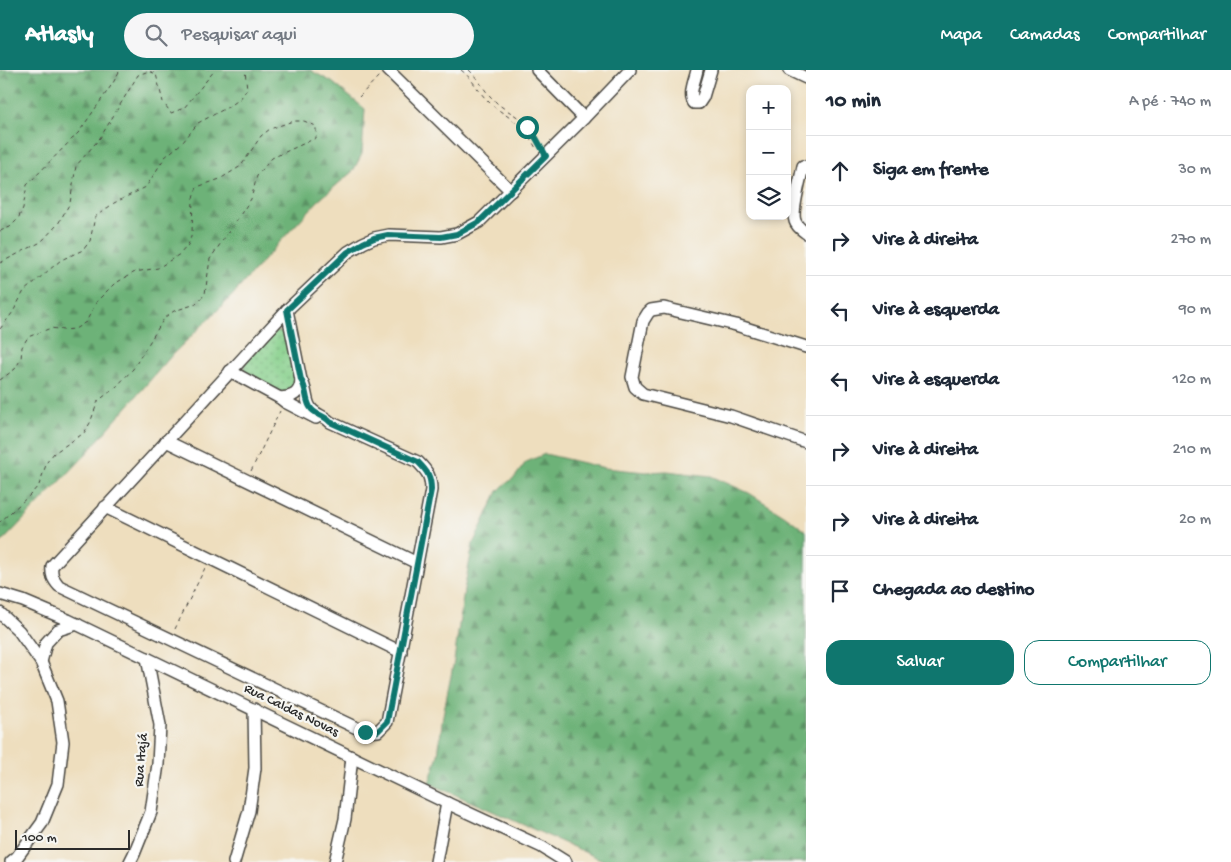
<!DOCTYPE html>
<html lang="pt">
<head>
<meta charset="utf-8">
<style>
	:root { --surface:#fff; --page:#f6f6f7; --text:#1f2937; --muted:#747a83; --line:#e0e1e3; --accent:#0f766e }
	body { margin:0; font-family:"Gochi Hand",sans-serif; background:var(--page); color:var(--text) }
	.controls { position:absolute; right:15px; top:15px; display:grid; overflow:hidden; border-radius:10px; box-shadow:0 2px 8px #0003 }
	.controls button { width:45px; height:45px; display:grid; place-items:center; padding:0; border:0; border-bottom:1px solid var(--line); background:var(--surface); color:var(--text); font:25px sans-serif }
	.scale { position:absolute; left:15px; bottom:12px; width:115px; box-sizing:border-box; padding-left:5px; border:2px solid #2b2b2b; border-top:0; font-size:14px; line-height:18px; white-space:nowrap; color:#2b2b2b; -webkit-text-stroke:4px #f6f6f2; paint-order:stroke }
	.stop { position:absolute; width:15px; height:15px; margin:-11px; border:4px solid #0f766e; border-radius:50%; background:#fff }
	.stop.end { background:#0f766e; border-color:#fff; box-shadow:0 1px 5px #0008 }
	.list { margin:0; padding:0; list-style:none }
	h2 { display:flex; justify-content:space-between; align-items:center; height:65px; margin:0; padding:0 20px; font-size:21px }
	h2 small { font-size:16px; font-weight:400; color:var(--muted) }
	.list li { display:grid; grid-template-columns:32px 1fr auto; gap:15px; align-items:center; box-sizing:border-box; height:70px; padding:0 20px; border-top:1px solid var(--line) }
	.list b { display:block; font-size:19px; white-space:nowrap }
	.list em { font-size:16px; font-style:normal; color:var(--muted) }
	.actions { display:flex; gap:10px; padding:15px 20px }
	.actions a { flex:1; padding:11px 0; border:1px solid var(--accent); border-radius:15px; text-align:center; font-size:18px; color:var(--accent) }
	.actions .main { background:var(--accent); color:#fff }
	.icon { flex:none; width:28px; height:28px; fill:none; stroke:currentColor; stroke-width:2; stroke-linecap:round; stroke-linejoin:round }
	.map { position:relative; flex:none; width:806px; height:792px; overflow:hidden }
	header { display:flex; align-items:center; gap:30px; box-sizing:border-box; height:70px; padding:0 25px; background:var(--accent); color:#fff }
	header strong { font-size:24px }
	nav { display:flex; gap:28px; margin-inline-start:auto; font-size:18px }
	.search { width:350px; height:45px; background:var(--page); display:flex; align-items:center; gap:12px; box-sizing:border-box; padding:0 18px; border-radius:28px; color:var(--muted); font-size:19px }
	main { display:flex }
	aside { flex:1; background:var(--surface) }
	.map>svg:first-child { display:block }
	.forest { fill:url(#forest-firs); stroke:#4c6e52 }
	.park { fill:url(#park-dots); stroke:#597e5c }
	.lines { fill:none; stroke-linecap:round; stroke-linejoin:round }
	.minor-casing { stroke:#484641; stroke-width:14 }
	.path { stroke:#484641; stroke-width:1; stroke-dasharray:4 4; stroke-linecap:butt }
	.minor { stroke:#fff; stroke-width:11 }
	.route { stroke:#0f766e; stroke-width:6 }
	.labels { text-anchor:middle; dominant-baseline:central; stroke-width:4.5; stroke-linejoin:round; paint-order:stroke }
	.street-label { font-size:14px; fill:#2b2b2b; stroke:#f6f6f2 }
</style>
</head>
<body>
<header>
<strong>Atlasly</strong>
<div class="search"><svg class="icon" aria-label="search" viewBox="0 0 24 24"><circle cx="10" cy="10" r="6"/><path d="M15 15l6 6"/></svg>Pesquisar aqui</div>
<nav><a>Mapa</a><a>Camadas</a><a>Compartilhar</a></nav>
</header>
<main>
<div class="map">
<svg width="806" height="792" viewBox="0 0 806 792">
	<defs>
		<pattern id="forest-firs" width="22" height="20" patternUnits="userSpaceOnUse" patternTransform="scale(1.25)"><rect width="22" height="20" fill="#6db278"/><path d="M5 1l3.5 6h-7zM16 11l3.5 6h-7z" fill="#5a9163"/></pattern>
		<pattern id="park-dots" width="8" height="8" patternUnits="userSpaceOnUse" patternTransform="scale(1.25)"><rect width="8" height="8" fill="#87d08c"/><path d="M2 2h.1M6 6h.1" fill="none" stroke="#6fa973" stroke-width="1.8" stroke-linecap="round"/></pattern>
	</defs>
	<rect width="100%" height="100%" fill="#f6f6f2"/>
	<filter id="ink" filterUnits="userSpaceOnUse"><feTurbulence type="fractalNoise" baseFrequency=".02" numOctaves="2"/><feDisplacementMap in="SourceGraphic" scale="10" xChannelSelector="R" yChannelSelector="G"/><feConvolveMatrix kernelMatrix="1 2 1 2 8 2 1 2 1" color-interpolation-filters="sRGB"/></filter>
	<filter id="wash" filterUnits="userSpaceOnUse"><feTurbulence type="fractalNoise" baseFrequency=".0096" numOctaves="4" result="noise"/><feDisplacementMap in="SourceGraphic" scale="20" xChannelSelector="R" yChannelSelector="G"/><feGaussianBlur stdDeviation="1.12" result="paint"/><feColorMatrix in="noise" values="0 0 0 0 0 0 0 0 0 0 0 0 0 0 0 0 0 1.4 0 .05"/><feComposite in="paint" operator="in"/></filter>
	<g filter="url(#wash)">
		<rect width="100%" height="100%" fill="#eedebe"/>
		<!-- forest -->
		<g class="forest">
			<path d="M 0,0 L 310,0 L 332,12 L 365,39 L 362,84 L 353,101 L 318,131 L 277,175 L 230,228 L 173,284 L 79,392 L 0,474 Z"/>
			<path d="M 545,384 L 605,398 L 646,402 L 667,401 L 711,406 L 749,423 L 784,445 L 806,461 L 806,792 L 607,792 L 429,713 L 438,685 L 443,645 L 454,591 L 464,520 L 473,474 L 498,421 L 503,416 L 515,407 L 526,392 Z"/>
		</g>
		<!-- park -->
		<path class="park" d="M 275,261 L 281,262 L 286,266 L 296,310 C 294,318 289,323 280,322 L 245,303 L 244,293 Z"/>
	</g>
	<g filter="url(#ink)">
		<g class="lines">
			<defs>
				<g id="minor">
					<path d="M 388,0 L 511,121"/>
					<path d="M 537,0 L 584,48"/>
					<path d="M 697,0 C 695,10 688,24 694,33 L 699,33 L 703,27 L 711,0"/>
					<path d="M 789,0 L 806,8"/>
					<path d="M 803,96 C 801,108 791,141 795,151 C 797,157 802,160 806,163"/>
					<path d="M 806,277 L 736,255 L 664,238 L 651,240 L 648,243 L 643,251 L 632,307 L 635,317 L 643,324 L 731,346 L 806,372"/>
					<path d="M 230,301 L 280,328 L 285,332 L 316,348"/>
					<path d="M 301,310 C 307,318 305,329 310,337 C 314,345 324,345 330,352 L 418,392 C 428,402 431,407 431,420 L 387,652 L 378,661 L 365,662 L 59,516 C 53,509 51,505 52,496 L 287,240 L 348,182 L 363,173 L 374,168 L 389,165 L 441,167 L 457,164 L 479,152 L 584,48 L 630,0"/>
					<path d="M 280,328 C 293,327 300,324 301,310 L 287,240"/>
					<path d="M 166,371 L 417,493"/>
					<path d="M 105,437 L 401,582"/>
					<path d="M 0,524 L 23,531 L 68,550 L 447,733 L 542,777 L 566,792"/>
					<path d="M 0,543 L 19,561 L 41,592 L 57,631 L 63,672 L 58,714 L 42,753 L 17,787 L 11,792"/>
					<path d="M 41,592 L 46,573 L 58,560 L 77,554"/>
					<path d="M 130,792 L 134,784 L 151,742 L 158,694 L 160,655 L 147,588"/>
					<path d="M 234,792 L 249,741 L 255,698 L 254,639"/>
					<path d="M 335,792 L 345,749 L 352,687"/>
					<path d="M 436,792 L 447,733"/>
				</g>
			</defs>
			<!-- minor casing -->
			<use href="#minor" class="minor-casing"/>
			<!-- path -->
			<g class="path">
				<path d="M 461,0 C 473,9 477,20 487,30 C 495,39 506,44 515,52 C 525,59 531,69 537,80"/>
				<path d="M 469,0 C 479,9 484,21 494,30 C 500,37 509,41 516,46 C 527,54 534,65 541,77"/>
				<path d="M 359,27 L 379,6"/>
				<path d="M 0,161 L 10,157 L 18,149 L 23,138 L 27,115 L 79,62 L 113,13 L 120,0"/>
				<path d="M 0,193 L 41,172 L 58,154 L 70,133 L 76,96 L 100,68 L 138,5 L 149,1 L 156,4 L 163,32 L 171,43 L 184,38 L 215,0"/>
				<path d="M 0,259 L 13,242 L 24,221 L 61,190 L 83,180 L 90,171 L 95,147 L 114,133 L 146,117 L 165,87 L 183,72 L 198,53 L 230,36 L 240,29 L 247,19 L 245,0"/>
				<path d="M 0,310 L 15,299 L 21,289 L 22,277 L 28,267 L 51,258 L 63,260 L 75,259 L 86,252 L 97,231 L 114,214 L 135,202 L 158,198 L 180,184 L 188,175 L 192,164 L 193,128 L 197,117 L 220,109 L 241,96 L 261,66 L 270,59 L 293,51 L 304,51 L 316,56 L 316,68 L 272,88 L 257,106 L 251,129 L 210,189 L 205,224 L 196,234 L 174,241 L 165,247 L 133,299 L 116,317 L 98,331 L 90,353 L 84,363 L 54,383 L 47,392 L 39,415 L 31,424 L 0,452"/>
				<path d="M 251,401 L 280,341"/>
				<path d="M 175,559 L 205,498"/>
			</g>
			<!-- minor -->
			<use href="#minor" class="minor"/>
		</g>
	</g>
	<g class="lines" filter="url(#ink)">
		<!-- route -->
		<path class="route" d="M 365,662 L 378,661 L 387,652 L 431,420 C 431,407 428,402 418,392 L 330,352 C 325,345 314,345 310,337 C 305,329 307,318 301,310 L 287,240 L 348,182 L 363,173 L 374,168 L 388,165 L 441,167 L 457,164 L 479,152 L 546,86 L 536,68 L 527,57"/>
	</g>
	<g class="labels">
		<!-- street labels -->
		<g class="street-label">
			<text transform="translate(291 641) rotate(26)">Rua Caldas Novas</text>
			<text transform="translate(142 690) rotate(-85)">Rua Itajá</text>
		</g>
	</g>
</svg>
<div class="controls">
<button>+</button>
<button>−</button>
<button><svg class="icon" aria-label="layers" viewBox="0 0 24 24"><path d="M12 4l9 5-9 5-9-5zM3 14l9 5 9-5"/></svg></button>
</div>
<div class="scale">100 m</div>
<div class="stop" style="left:527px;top:57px"></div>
<div class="stop end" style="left:365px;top:662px"></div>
</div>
<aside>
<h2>10 min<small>A pé · 740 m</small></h2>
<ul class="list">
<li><svg class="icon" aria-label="ahead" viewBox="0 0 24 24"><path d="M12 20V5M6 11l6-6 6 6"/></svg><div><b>Siga em frente</b></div><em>30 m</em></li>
<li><svg class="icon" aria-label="right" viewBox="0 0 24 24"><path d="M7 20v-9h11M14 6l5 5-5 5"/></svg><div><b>Vire à direita</b></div><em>270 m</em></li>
<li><svg class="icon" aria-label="left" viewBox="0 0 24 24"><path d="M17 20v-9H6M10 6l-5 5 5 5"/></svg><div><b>Vire à esquerda</b></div><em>90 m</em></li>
<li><svg class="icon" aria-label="left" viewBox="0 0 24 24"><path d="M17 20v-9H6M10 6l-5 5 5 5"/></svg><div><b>Vire à esquerda</b></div><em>120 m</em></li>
<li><svg class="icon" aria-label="right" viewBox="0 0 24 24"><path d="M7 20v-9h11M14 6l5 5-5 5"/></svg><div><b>Vire à direita</b></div><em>210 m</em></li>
<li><svg class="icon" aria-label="right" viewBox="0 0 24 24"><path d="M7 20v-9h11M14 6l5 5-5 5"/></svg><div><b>Vire à direita</b></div><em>20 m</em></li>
<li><svg class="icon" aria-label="arrive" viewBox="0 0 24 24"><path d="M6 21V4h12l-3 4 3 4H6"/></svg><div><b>Chegada ao destino</b></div></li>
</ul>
<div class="actions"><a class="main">Salvar</a><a>Compartilhar</a></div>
</aside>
</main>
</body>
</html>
